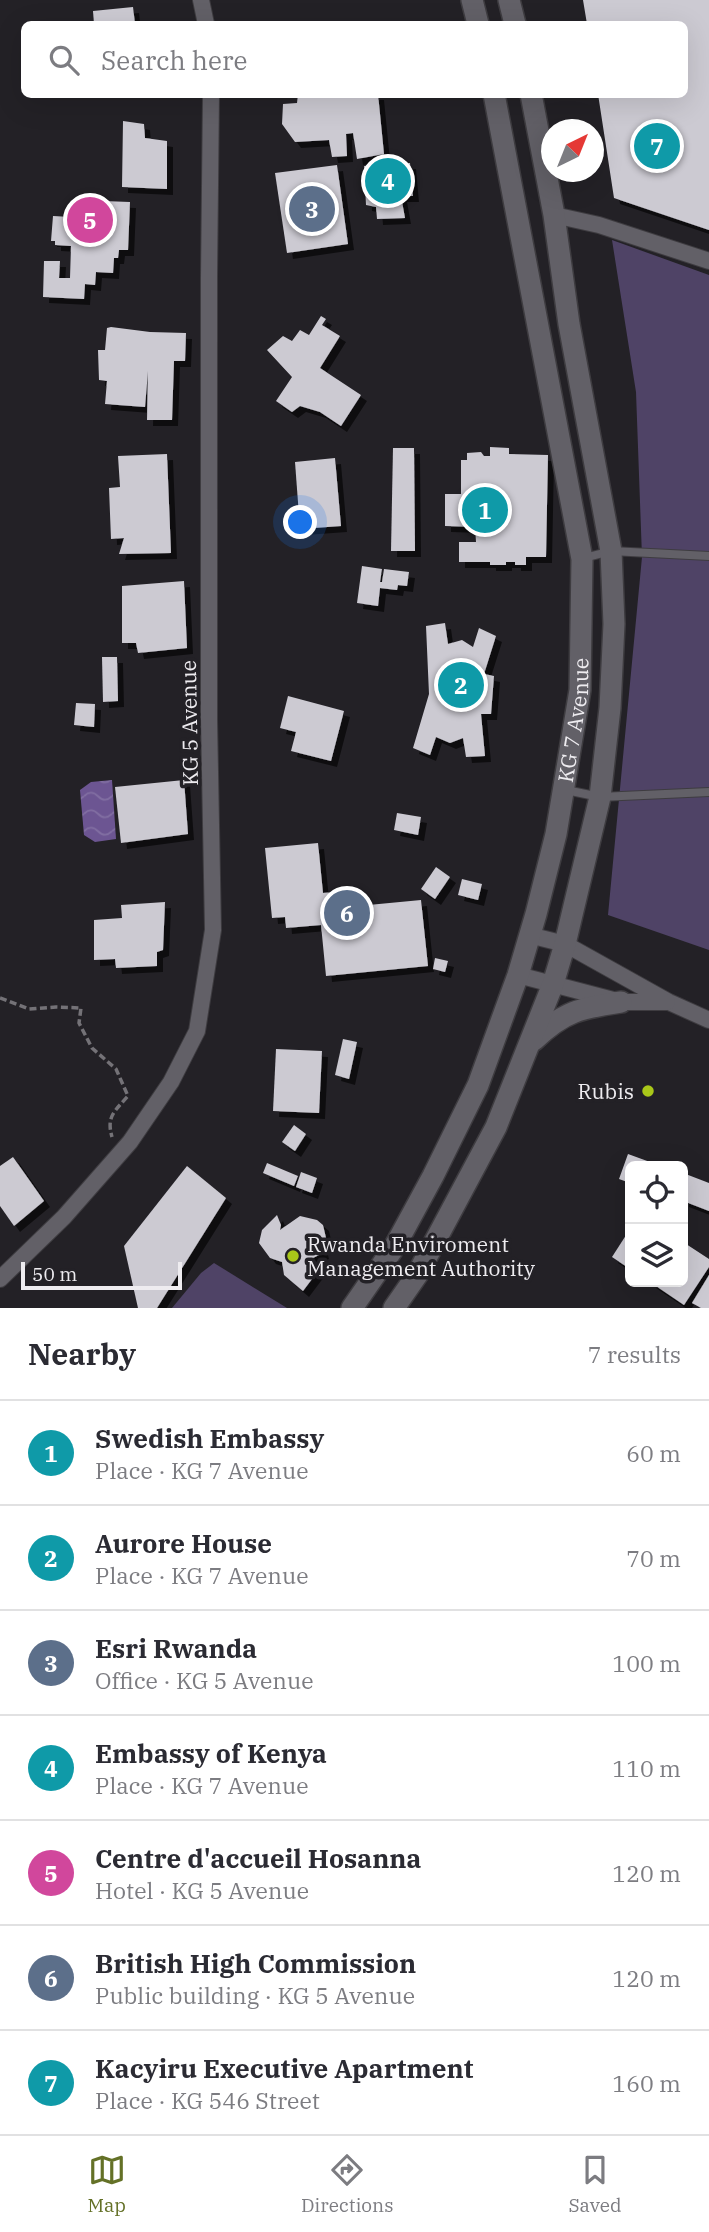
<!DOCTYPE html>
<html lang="en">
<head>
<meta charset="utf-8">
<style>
	:root { --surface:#fff; --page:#f2f2f3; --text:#2b2b33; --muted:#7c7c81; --line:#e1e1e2; --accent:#647127 }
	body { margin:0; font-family:"IBM Plex Serif",serif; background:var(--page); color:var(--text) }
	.controls { position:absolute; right:21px; bottom:21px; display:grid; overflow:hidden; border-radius:10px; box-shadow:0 7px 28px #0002 }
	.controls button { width:63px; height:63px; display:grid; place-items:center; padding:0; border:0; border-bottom:2px solid var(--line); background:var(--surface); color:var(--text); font:35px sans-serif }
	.compass { position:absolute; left:541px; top:119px; width:63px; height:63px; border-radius:50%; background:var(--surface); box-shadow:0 7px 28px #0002; rotate:43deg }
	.scale { position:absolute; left:21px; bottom:18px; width:161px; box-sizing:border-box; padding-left:7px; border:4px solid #eeecf0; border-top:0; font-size:19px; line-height:24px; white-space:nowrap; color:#eeecf0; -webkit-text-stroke:5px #232126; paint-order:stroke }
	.you { position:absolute; left:301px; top:523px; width:24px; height:24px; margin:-18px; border:5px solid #fff; border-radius:50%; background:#1a73e8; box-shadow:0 0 0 10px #1a73e833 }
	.badge { display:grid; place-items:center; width:46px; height:46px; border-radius:50%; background:var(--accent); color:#fff; font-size:23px; font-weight:700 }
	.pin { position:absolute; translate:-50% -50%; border:4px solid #fff; box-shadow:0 2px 7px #0006 }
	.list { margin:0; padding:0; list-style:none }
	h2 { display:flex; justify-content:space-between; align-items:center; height:91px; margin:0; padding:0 28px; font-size:30px }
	h2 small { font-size:23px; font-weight:400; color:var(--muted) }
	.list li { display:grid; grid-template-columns:46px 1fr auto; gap:21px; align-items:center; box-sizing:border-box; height:105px; padding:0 28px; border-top:2px solid var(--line) }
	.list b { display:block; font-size:26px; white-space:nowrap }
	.list p { margin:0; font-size:23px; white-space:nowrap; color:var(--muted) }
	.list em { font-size:23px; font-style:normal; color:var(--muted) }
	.icon { flex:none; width:38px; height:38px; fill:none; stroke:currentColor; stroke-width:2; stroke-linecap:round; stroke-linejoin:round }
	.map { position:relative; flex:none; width:709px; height:1308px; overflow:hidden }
	.search { position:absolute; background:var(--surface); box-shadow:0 7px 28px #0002; left:21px; right:21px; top:21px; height:77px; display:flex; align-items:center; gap:18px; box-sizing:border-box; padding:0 24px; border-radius:10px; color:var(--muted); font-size:26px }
	.sheet { height:826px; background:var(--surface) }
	nav { display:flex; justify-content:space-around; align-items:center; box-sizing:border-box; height:98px; border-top:2px solid var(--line); background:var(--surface); font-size:19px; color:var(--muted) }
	nav a { display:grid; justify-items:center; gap:4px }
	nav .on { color:var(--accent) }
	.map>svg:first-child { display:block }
	.park { fill:#4f4366 }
	.water { fill:url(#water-waves) }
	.building { fill:#cccad2; filter:url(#shadow) }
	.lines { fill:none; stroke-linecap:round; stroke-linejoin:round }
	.lane-casing { stroke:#3e3c40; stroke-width:10 }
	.street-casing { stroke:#3e3c40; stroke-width:18 }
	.secondary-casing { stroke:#3e3c40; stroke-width:24 }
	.path { stroke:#747277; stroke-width:3.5; stroke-dasharray:7 3.5; stroke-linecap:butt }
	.lane { stroke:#626067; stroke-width:8 }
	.street { stroke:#626067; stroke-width:16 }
	.secondary { stroke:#626067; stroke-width:21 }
	.poi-dot { fill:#a9c719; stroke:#232126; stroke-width:2.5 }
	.labels { text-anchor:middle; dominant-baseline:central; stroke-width:7; stroke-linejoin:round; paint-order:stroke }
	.street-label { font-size:21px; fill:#eeecf0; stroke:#232126 }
	.poi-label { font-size:21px; fill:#eeecf0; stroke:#232126; text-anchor:end }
</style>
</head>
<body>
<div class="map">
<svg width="709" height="1308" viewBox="0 0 709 1308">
	<defs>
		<pattern id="water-waves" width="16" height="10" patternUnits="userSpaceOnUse" patternTransform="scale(1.75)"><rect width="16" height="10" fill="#6c5592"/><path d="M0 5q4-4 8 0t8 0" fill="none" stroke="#816ea2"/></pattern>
		<filter id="shadow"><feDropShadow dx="6" dy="6" stdDeviation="0" flood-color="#0009"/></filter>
	</defs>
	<rect width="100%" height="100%" fill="#232126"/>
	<!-- park -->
	<g class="park">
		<path d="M 612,240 L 709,275 L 709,950 L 608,915 L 642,557 L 636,392 Z"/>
		<path d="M 214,1263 L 287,1308 L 172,1308 L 201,1273 Z"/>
	</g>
	<!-- water -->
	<path class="water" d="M 112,780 L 116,839 L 95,842 L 84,835 L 80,790 L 91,782 Z"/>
	<!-- building -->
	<g class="building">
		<path d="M 583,0 L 709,0 L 709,230 L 614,198 L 598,94 L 684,94 L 684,24 L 587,24 Z"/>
		<path d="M 133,7 L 135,24 L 94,24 L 93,11 Z"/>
		<path d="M 298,94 L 378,94 L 384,154 L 357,159 L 353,133 L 346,134 L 347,156 L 332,157 L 329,140 L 295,142 L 282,124 L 283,104 L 297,103 Z"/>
		<path d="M 123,121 L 144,124 L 145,138 L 167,141 L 167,189 L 122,187 Z"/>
		<path d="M 410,163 L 413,196 L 401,196 L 405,218 L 377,219 L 376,207 L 366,205 L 364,166 Z"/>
		<path d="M 337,165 L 348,244 L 287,253 L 275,173 Z"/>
		<path d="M 77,200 L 130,202 L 128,250 L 119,250 L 118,258 L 114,258 L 113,273 L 96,272 L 95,285 L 85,284 L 84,299 L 43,297 L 44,261 L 60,261 L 59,278 L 70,278 L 71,246 L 55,245 L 55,241 L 51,241 L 53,216 L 89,218 L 89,211 L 77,210 Z"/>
		<path d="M 321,316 L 326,319 L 322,325 L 340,336 L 320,368 L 361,395 L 341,426 L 320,412 L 300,406 L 292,412 L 276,401 L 292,377 L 267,350 L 283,336 L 292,341 L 300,330 L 309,335 Z"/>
		<path d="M 111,327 L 150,332 L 186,333 L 185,361 L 174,361 L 172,420 L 147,420 L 148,371 L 145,407 L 105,404 L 107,381 L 99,380 L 98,350 L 105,350 L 107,328 Z"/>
		<path d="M 490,447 L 509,448 L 509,454 L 548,455 L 546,557 L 526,557 L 526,565 L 515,565 L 515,562 L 506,562 L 506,565 L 490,565 L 490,562 L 459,562 L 459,542 L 476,542 L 475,527 L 445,526 L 445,494 L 461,494 L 461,460 L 467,460 L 467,453 L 481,452 L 484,456 L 490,456 Z"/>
		<path d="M 393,448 L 414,448 L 415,551 L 391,551 Z"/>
		<path d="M 167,454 L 171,553 L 119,554 L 124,538 L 111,539 L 109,488 L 120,487 L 118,456 Z"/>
		<path d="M 335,458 L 341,526 L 300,529 L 295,462 Z"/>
		<path d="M 362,566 L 382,569 L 380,582 L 382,582 L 384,569 L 409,572 L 407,586 L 398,585 L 397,590 L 380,588 L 378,606 L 357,603 Z"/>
		<path d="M 184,581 L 187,648 L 138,653 L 136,643 L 122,643 L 122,586 Z"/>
		<path d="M 445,623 L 448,644 L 462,640 L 473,647 L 479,628 L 496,636 L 484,674 L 494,676 L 491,714 L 481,714 L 485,756 L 466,757 L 463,738 L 450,743 L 436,737 L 430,755 L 413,748 L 429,694 L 426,626 Z"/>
		<path d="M 102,657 L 117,657 L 118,701 L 103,702 Z"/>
		<path d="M 288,696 L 344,711 L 331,761 L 291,751 L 296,732 L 280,728 Z"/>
		<path d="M 76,703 L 95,704 L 94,727 L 74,725 Z"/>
		<path d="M 184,780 L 188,834 L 121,843 L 115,787 Z"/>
		<path d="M 397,813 L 421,817 L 418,835 L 394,830 Z"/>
		<path d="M 318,843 L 323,893 L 335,892 L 337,908 L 421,900 L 428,966 L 326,976 L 321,925 L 286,928 L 285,917 L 272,918 L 265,848 Z"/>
		<path d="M 436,867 L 450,877 L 435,899 L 421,889 Z"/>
		<path d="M 462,879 L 482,884 L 478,900 L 458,895 Z"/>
		<path d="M 165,902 L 163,950 L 157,952 L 157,966 L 116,968 L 115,959 L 94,960 L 94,920 L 122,918 L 121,905 Z"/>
		<path d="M 435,958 L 448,961 L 445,972 L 433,969 Z"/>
		<path d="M 343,1039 L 357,1042 L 349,1079 L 335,1075 Z"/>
		<path d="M 276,1049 L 322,1051 L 319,1113 L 273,1111 Z"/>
		<path d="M 294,1125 L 306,1134 L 295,1151 L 282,1142 Z"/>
		<path d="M 628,1154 L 661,1166 L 630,1166 L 630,1183 L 619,1179 Z"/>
		<path d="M 13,1157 L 44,1201 L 14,1226 L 0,1206 L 0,1166 Z"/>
		<path d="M 267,1163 L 298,1176 L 294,1186 L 263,1173 Z"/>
		<path d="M 187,1166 L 226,1198 L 157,1308 L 138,1308 L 124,1246 Z"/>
		<path d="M 301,1172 L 317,1178 L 312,1193 L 296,1187 Z"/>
		<path d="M 683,1173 L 709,1183 L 709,1211 L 683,1201 Z"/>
		<path d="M 277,1215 L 281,1225 L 280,1230 L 300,1216 L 317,1220 L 323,1225 L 326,1238 L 322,1249 L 323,1253 L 309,1260 L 321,1267 L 303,1291 L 284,1275 L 282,1262 L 270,1258 L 259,1243 L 262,1230 Z"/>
		<path d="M 630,1229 L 630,1269 L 612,1257 Z"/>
		<path d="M 683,1242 L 709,1259 L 709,1267 L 684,1305 L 650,1282 L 683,1282 Z"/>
		<path d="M 709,1275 L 709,1308 L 701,1308 L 692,1303 Z"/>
	</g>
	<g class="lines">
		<defs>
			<g id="lane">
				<path d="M 584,558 L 611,551 L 709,556"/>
				<path d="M 566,790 L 600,797 L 709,792"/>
			</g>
			<g id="street">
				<path d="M 201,0 L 206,24"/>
				<path d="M 554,215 L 599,225 L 709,261"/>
				<path d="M 529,935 L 565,944 L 669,1002 L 709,1020"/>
				<path d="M 518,975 L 621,1002 L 667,1002"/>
				<path d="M 0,1279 L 64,1217 L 130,1142 L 171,1082 L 197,1031 L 213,930 L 209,719 L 209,278 L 211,94"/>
			</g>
			<g id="secondary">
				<path d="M 472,0 L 478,24"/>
				<path d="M 509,0 L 515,24"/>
				<path d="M 534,1040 C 564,1011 581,1008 621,1002"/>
				<path id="s1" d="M 352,1308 L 395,1246 L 433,1176 L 478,1085 L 518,975 L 536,914 L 556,834 L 580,690 L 582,559 L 494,94"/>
				<path d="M 394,1308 L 417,1275 L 496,1127 L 553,984 L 565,944 L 600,797 L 610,708 L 614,624 L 611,551 L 569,324 L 554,215 L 531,94"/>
			</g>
		</defs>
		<!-- lane casing -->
		<use href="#lane" class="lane-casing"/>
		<!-- street casing -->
		<use href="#street" class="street-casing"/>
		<!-- secondary casing -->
		<use href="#secondary" class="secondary-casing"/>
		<!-- path -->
		<path class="path" d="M 0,998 L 29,1009 L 56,1007 L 81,1008 L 79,1023 L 92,1048 L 116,1069 L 128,1096 C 115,1111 106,1116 112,1137"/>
		<!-- lane -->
		<use href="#lane" class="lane"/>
		<!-- street -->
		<use href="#street" class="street"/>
		<!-- secondary -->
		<use href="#secondary" class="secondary"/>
	</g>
	<!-- markers -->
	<g class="poi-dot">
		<circle cx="648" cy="1091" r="7"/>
		<circle cx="293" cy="1256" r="7"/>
	</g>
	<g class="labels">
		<!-- street labels -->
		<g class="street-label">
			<text stroke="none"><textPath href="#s1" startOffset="635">KG 7 Avenue</textPath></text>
			<text transform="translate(189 723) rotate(-91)">KG 5 Avenue</text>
		</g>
		<!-- poi labels -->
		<g class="poi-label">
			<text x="634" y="1091">Rubis</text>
			<text x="307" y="1244" text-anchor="start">Rwanda Enviroment<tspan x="307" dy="24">Management Authority</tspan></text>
		</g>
	</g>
</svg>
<div class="controls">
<button><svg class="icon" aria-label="locate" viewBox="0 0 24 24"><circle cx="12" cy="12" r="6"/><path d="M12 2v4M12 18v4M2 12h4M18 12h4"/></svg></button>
<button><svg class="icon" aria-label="layers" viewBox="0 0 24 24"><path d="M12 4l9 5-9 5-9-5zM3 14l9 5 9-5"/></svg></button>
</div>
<svg class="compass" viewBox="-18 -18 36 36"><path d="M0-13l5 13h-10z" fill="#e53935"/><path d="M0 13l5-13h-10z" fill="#7c7c81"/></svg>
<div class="scale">50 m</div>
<div class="you"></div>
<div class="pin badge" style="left:485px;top:510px;background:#0f9aa8">1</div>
<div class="pin badge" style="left:461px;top:685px;background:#0f9aa8">2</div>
<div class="pin badge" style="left:312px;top:209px;background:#5c6f8a">3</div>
<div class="pin badge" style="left:388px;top:181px;background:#0f9aa8">4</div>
<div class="pin badge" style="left:90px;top:220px;background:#d1479c">5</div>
<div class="pin badge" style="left:347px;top:913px;background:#5c6f8a">6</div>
<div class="pin badge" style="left:657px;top:146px;background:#0f9aa8">7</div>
<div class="search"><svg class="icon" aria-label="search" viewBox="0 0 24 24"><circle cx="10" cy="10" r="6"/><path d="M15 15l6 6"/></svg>Search here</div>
</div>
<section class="sheet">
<h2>Nearby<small>7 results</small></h2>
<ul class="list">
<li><span class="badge" style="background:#0f9aa8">1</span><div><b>Swedish Embassy</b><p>Place · KG 7 Avenue</p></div><em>60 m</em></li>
<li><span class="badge" style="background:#0f9aa8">2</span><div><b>Aurore House</b><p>Place · KG 7 Avenue</p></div><em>70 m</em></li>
<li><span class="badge" style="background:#5c6f8a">3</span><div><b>Esri Rwanda</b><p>Office · KG 5 Avenue</p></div><em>100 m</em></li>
<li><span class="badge" style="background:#0f9aa8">4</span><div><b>Embassy of Kenya</b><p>Place · KG 7 Avenue</p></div><em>110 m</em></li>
<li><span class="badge" style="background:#d1479c">5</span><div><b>Centre d'accueil Hosanna</b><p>Hotel · KG 5 Avenue</p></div><em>120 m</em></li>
<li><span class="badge" style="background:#5c6f8a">6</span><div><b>British High Commission</b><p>Public building · KG 5 Avenue</p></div><em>120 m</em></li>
<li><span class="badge" style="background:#0f9aa8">7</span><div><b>Kacyiru Executive Apartment</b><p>Place · KG 546 Street</p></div><em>160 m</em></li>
</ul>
</section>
<nav>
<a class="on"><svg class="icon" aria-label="map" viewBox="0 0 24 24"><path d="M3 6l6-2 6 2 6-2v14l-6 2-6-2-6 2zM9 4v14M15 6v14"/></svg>Map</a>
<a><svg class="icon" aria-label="directions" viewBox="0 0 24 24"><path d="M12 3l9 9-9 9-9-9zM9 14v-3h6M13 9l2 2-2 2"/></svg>Directions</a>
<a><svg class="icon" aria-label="saved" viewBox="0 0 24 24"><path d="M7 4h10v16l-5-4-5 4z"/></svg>Saved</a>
</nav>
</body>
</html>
